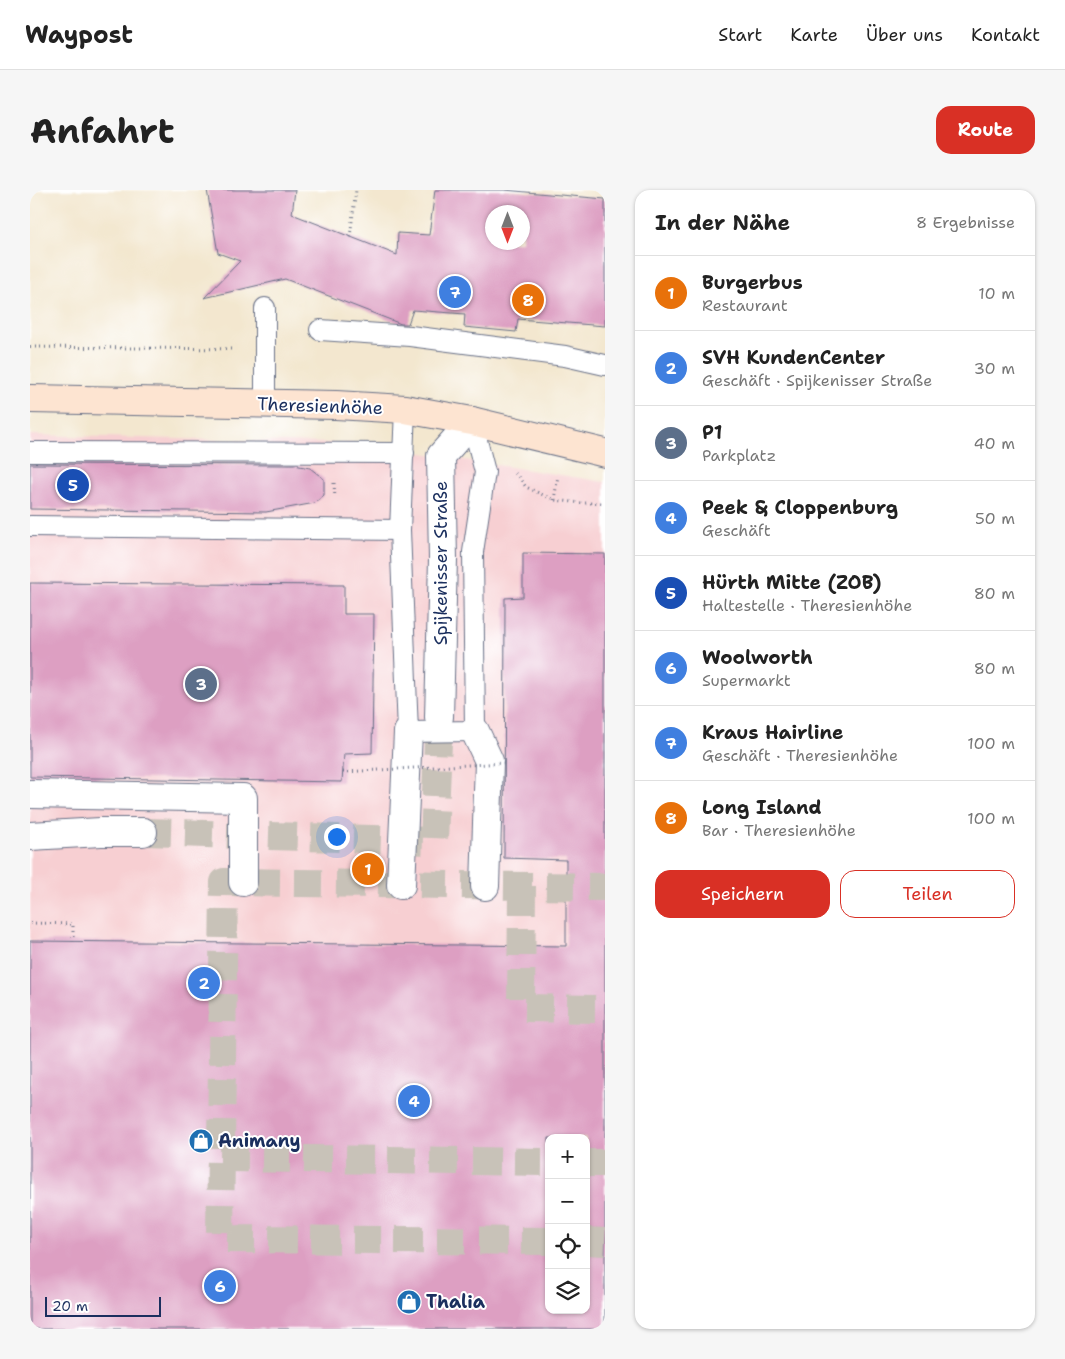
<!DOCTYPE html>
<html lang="de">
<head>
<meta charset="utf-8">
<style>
	:root { --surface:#fff; --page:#f6f6f6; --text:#222; --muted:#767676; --line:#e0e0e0; --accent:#d93025 }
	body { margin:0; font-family:"Shantell Sans",sans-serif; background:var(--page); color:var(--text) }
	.controls { position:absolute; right:15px; bottom:15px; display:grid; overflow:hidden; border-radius:10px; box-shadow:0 1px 4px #0004 }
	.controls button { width:45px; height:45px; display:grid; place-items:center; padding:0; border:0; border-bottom:1px solid var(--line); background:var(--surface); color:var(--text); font:25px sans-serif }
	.compass { position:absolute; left:455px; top:15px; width:45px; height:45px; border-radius:50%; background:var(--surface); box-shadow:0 1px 4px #0004; rotate:180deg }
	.scale { position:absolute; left:15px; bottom:12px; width:116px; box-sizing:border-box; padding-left:5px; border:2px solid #1b2f5e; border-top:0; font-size:14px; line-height:18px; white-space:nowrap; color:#1b2f5e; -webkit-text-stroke:4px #fff; paint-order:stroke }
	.you { position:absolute; left:306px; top:646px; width:18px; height:18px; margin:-12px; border:4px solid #fff; border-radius:50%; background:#1a73e8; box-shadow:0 0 0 8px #1a73e833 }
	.badge { display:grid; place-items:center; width:32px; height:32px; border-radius:50%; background:var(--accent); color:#fff; font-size:16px; font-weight:700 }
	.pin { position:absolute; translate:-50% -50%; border:2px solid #fff; box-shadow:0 1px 5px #0006 }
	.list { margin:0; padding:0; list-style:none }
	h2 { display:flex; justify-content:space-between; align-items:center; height:65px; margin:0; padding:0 20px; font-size:21px }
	h2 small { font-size:16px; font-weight:400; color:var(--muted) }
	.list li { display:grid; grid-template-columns:32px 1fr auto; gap:15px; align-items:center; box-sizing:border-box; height:75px; padding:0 20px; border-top:1px solid var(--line) }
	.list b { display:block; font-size:19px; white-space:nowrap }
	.list p { margin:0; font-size:16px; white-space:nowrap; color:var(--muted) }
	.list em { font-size:16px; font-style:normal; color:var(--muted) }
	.actions { display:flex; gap:10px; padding:15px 20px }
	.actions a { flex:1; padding:11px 0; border:1px solid var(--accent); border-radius:15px; text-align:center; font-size:18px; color:var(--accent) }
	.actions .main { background:var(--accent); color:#fff }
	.icon { flex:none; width:28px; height:28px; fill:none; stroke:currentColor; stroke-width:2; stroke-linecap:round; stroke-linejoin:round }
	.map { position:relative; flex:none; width:575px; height:1139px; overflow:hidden; border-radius:15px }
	header { display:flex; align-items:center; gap:30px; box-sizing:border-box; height:70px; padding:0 25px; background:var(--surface); border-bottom:1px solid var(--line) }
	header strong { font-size:24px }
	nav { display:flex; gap:28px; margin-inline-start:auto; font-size:18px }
	.intro { display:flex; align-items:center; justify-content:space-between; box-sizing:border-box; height:120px; padding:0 30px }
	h1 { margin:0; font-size:35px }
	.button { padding:12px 22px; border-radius:15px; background:var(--accent); color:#fff; font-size:18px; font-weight:700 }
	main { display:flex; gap:30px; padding:0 30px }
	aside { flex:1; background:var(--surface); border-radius:15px; box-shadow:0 1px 4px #0004 }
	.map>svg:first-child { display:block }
	.built { fill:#f7cfd2; fill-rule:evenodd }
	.building { fill:#dd9fc2; fill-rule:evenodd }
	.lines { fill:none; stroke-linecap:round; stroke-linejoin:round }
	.street-tunnel { stroke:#c8c2b8; stroke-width:28; stroke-dasharray:28 14; stroke-linecap:butt }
	.lane-casing { stroke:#676f86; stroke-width:22 }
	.street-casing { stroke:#676f86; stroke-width:30 }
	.secondary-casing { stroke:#676f86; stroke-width:30 }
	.path { stroke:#676f86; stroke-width:3; stroke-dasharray:1 4; stroke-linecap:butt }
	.lane { stroke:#fff; stroke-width:20 }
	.street { stroke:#fff; stroke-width:28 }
	.secondary { stroke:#fde4d1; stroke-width:28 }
	.path-bridge { stroke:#676f86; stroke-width:3; stroke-dasharray:1 4; stroke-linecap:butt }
	.labels { text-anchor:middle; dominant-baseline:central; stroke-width:4; stroke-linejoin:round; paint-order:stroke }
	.street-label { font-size:18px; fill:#1b2f5e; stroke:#fff }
	.poi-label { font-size:18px; font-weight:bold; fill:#1b2f5e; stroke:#fff; text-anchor:start }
</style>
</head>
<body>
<header>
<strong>Waypost</strong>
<nav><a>Start</a><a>Karte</a><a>Über uns</a><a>Kontakt</a></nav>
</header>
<div class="intro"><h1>Anfahrt</h1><a class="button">Route</a></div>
<main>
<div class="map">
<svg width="575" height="1139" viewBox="0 0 575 1139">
	<rect width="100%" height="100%" fill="#fff"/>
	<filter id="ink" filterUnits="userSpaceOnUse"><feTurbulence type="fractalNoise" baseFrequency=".02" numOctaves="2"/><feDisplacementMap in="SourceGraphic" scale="10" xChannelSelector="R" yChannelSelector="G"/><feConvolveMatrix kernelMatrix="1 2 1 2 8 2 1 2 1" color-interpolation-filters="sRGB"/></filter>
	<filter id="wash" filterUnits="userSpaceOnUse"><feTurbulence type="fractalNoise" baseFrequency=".0096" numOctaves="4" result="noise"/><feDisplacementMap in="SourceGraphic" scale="20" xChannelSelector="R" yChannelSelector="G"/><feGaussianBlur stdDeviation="1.12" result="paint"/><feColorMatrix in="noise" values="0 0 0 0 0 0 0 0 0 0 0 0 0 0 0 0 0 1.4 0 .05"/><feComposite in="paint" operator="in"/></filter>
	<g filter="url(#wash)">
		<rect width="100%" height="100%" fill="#f3e7cf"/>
		<!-- built -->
		<path class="built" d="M 0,245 L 335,254 L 575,292 L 575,1139 L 0,1139 ZM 519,948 L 556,948 L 556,1120 L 519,1120 Z"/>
		<g id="blocks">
			<!-- building -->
			<g class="building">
				<path d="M 177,0 L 265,0 L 262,24 L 367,65 L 368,43 L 399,45 L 405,0 L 474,0 L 575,9 L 575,136 L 488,129 L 486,142 L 434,137 L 435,124 L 383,120 L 378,134 L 371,134 L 255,89 L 174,108 L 210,71 L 188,63 ZM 462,22 L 492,22 L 492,52 L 462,52 Z"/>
				<path d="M 0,274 L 264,275 L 280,278 L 294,289 L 294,305 L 285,313 L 236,322 L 0,319 Z"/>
				<path d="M 493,363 L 575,364 L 575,1139 L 0,1139 L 0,751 L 536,756 L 536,670 L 474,668 L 475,408 L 493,407 ZM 519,948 L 556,948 L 556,1120 L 519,1120 Z"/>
				<path d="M 0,393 L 314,395 L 314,424 L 344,424 L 342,563 L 314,564 L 312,592 L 0,587 Z"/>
			</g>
		</g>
	</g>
	<g filter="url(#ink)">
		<use href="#blocks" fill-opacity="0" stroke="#676f86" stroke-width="1"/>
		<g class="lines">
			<!-- street-tunnel -->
			<g class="street-tunnel">
				<path d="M 113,642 L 404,651 L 409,527"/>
				<path d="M 492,696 L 491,818 L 575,819"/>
				<path d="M 190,968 L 519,972"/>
				<path d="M 556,973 L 575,973"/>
				<path d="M 519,1051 L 190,1049 L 194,692 L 575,697"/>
				<path d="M 556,1051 L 575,1052"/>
			</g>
			<defs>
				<g id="lane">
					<path d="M 235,118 L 235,213"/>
					<path d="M 290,140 L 380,146 L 535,166 L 575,175"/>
					<path d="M 0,262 L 374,263"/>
					<path d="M 0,336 L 370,340 L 375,219"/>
					<path d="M 370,340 L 378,542 L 445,541 L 443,362 L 455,282 L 442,231"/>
				</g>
				<g id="street">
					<path d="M 409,527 L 413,369 L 411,266 L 442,231"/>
					<path d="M 445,541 L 459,571 L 455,696"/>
					<path d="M 0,604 L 213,608 L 213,692"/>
					<path d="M 0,646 L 71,642 L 113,642"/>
					<path d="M 371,695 L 378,542"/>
				</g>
				<path id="secondary" d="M 0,209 L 306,215 L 375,219 L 442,231 L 575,263"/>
			</defs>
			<!-- lane casing -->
			<use href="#lane" class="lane-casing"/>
			<!-- street casing -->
			<use href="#street" class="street-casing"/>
			<!-- secondary casing -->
			<use href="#secondary" class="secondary-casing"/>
			<!-- path -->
			<g class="path">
				<path d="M 320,47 L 326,0"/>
				<path d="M 0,157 L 205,159"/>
				<path d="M 485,283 L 496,297 L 524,310 L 552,313 L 575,313"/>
				<path d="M 304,293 L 305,309"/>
				<path d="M 524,310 L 528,286"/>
				<path d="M 0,733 L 43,734 L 43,752"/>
			</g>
			<!-- lane -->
			<use href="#lane" class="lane"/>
			<!-- street -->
			<use href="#street" class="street"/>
			<!-- secondary -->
			<use href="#secondary" class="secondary"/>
			<!-- path-bridge -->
			<path class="path-bridge" d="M 313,582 L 474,573"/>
		</g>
	</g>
	<!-- icons -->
	<defs>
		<symbol id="shop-disc" viewBox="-11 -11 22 22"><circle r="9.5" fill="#1f6fb2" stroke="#fff"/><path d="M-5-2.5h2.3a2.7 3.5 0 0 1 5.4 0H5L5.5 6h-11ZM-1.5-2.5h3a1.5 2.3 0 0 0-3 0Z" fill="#fff"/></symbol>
	</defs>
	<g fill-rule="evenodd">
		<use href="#shop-disc" x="157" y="937" width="28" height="28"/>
		<use href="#shop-disc" x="365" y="1098" width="28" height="28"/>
	</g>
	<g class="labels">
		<!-- street labels -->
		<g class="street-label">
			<text transform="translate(290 216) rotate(2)">Theresienhöhe</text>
			<text transform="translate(411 373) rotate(-90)">Spijkenisser Straße</text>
		</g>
		<!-- poi labels -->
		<g class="poi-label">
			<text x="188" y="951">Animany</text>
			<text x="396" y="1112">Thalia</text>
		</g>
	</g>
</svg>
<div class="controls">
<button>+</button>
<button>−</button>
<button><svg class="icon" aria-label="locate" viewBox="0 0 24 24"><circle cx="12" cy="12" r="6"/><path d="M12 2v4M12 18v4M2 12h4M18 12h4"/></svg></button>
<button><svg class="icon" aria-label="layers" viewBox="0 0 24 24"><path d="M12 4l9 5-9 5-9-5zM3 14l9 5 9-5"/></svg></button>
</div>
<svg class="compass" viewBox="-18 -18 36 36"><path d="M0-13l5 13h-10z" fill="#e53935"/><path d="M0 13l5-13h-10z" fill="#767676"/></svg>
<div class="scale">20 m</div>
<div class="you"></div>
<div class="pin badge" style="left:338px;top:679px;background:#e8710a">1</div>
<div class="pin badge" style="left:174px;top:793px;background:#3f7fe0">2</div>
<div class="pin badge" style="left:171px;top:494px;background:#5c6f8a">3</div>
<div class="pin badge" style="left:384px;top:911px;background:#3f7fe0">4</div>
<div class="pin badge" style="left:43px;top:295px;background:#1a4fb4">5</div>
<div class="pin badge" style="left:190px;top:1096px;background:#3f7fe0">6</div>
<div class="pin badge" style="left:425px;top:102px;background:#3f7fe0">7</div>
<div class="pin badge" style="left:498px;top:110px;background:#e8710a">8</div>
</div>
<aside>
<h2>In der Nähe<small>8 Ergebnisse</small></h2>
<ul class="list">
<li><span class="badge" style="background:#e8710a">1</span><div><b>Burgerbus</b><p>Restaurant</p></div><em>10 m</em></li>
<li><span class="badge" style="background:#3f7fe0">2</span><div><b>SVH KundenCenter</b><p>Geschäft · Spijkenisser Straße</p></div><em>30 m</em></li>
<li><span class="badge" style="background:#5c6f8a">3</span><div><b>P1</b><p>Parkplatz</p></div><em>40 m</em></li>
<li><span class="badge" style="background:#3f7fe0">4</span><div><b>Peek &amp; Cloppenburg</b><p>Geschäft</p></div><em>50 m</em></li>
<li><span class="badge" style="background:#1a4fb4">5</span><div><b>Hürth Mitte (ZOB)</b><p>Haltestelle · Theresienhöhe</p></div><em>80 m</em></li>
<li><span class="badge" style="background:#3f7fe0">6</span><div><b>Woolworth</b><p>Supermarkt</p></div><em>80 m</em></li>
<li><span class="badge" style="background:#3f7fe0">7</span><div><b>Kraus Hairline</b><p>Geschäft · Theresienhöhe</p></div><em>100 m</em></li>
<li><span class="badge" style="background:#e8710a">8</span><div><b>Long Island</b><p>Bar · Theresienhöhe</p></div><em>100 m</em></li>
</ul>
<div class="actions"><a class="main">Speichern</a><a>Teilen</a></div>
</aside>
</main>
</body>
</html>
